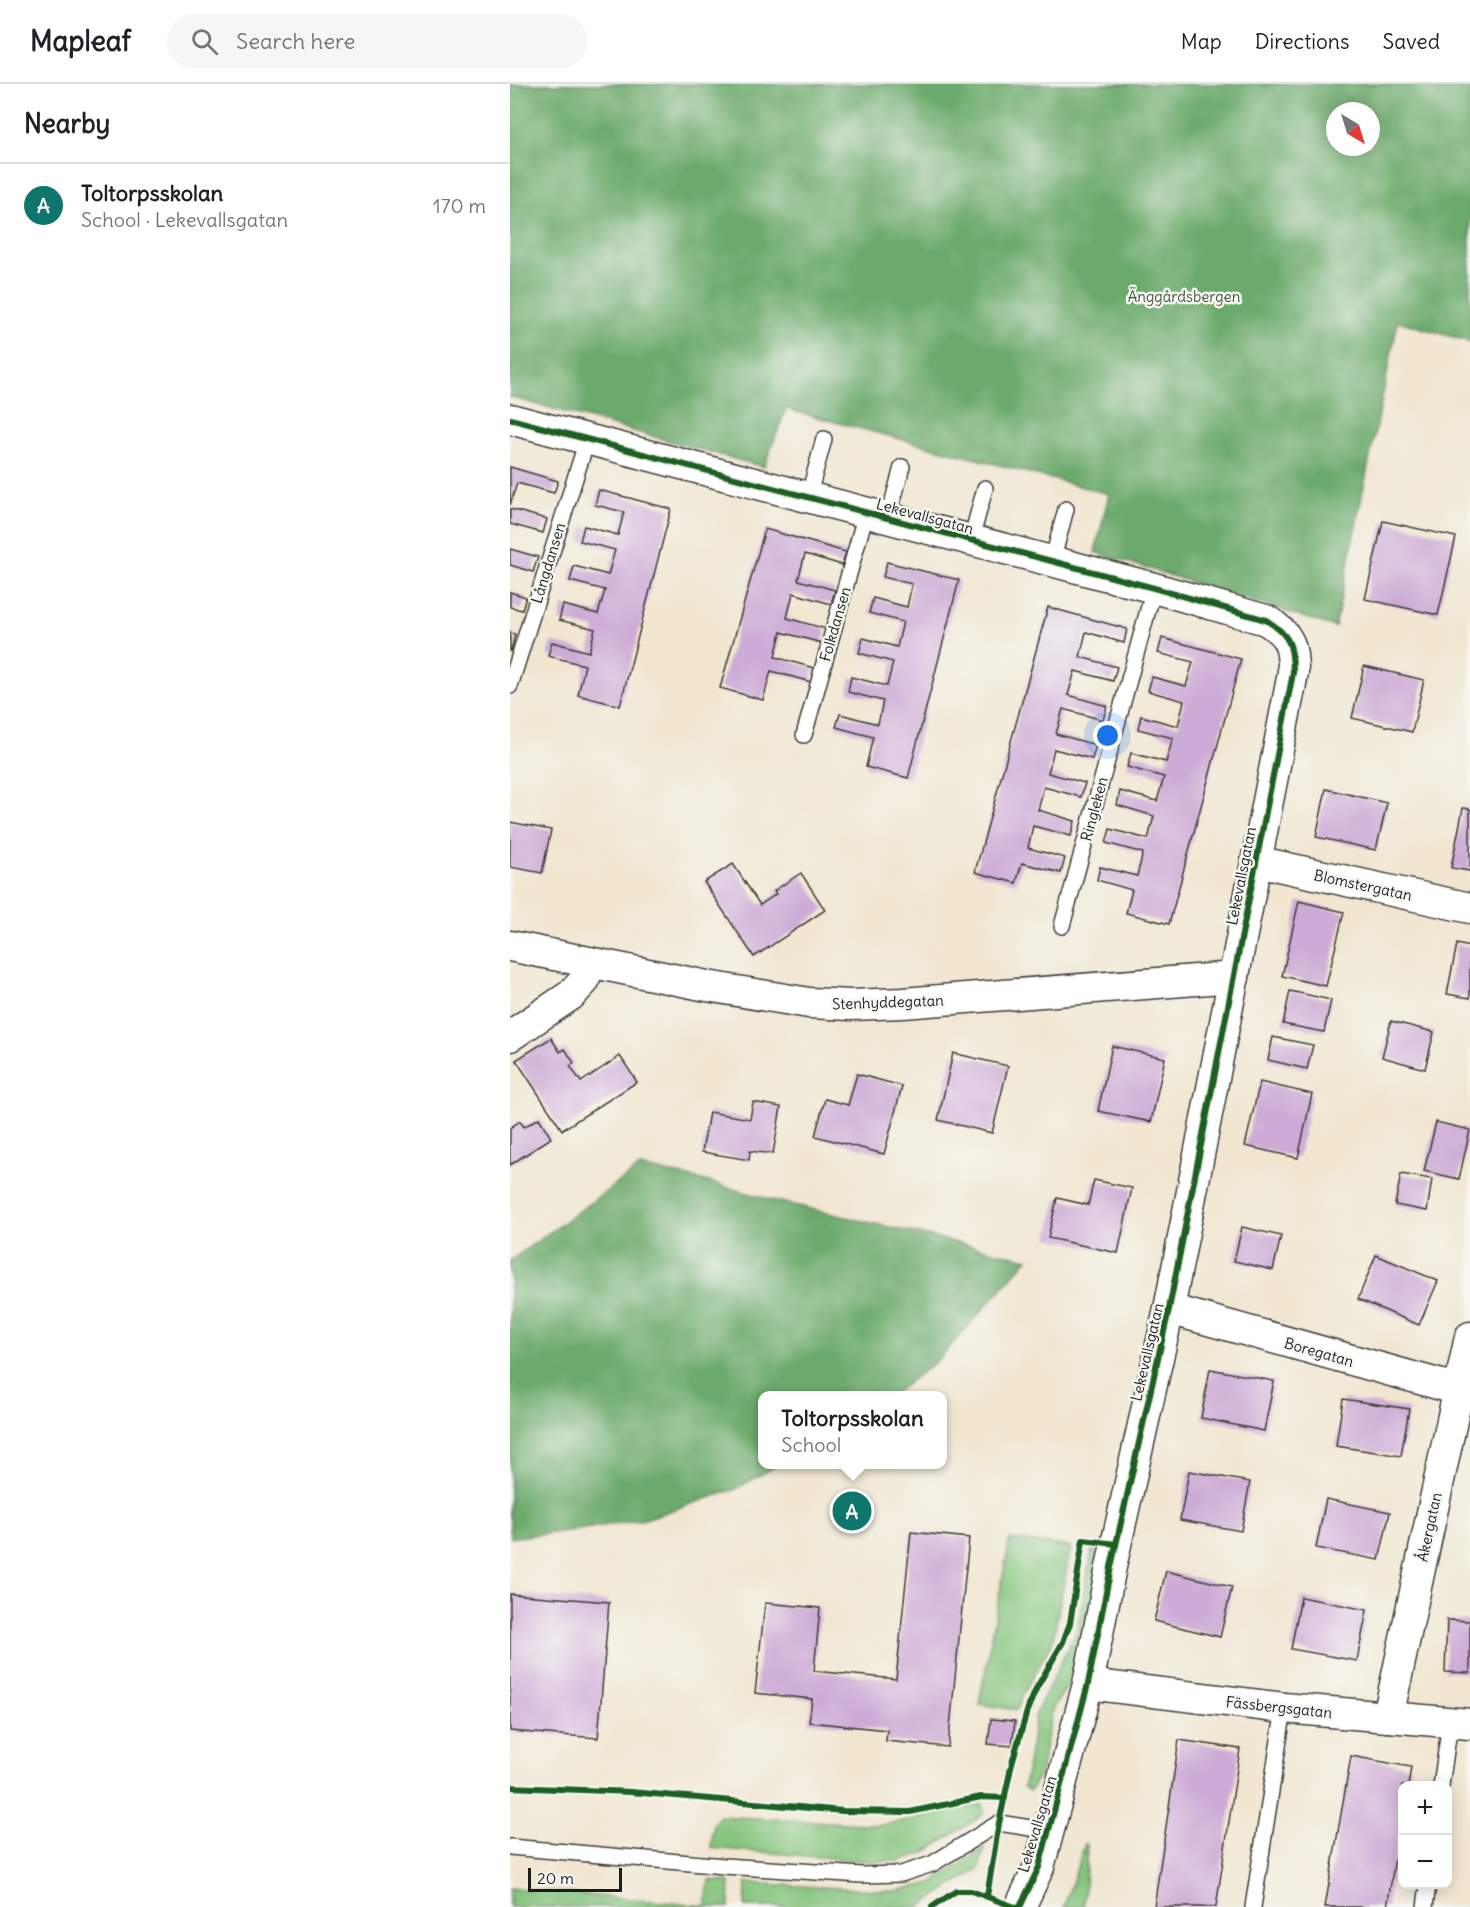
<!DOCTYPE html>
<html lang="en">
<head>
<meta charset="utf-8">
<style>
	:root { --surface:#fff; --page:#f6f6f6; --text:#202124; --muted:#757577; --line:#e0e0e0; --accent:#0f766e }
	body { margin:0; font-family:Delius,sans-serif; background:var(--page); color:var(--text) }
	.controls { position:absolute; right:18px; bottom:18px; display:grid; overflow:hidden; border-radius:12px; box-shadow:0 3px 15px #0003 }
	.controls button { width:54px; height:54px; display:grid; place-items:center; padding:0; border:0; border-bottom:2px solid var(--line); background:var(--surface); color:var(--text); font:30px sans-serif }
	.compass { position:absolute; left:816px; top:18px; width:54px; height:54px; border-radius:50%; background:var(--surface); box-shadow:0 3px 15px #0003; rotate:142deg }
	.scale { position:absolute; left:18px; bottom:15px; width:94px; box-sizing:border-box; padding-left:6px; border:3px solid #1c1c1c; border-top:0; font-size:16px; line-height:21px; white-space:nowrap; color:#1c1c1c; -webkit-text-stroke:4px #f6f6f2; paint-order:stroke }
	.you { position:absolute; left:598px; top:652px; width:21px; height:21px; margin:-15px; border:4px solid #fff; border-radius:50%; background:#1a73e8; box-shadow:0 0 0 9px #1a73e833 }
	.badge { display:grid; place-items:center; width:39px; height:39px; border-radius:50%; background:var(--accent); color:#fff; font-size:20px; font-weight:700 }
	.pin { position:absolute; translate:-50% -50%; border:3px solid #fff; box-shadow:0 2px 6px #0006 }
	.popup { position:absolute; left:248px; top:1307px; width:189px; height:78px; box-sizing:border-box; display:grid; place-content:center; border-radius:12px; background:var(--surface); filter:drop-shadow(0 2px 4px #0005); font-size:20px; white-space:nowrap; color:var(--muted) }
	.popup b { font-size:22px; color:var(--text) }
	.popup::after { content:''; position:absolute; left:50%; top:100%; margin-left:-12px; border:12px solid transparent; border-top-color:var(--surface) }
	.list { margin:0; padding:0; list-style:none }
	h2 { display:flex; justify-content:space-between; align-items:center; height:78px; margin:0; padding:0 24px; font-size:26px }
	h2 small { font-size:20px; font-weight:400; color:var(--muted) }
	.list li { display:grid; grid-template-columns:39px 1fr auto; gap:18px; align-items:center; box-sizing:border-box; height:84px; padding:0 24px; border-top:2px solid var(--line) }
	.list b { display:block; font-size:22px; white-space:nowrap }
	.list p { margin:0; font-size:20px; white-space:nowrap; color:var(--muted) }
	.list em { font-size:20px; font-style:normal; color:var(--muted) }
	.icon { flex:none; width:33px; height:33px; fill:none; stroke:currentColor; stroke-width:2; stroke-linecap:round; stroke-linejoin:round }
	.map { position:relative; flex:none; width:960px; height:1823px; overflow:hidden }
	header { display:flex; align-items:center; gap:36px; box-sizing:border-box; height:84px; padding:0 30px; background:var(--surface); border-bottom:2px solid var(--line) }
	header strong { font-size:28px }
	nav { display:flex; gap:33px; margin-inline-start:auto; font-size:21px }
	.search { width:420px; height:54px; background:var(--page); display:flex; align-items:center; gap:15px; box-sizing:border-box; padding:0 21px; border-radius:33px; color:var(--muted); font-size:22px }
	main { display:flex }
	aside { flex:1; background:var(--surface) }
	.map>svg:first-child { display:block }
	.green { fill:#85c57d; stroke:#50704c; stroke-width:1.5 }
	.forest { fill:#6caa6c; stroke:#446344; stroke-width:1.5; fill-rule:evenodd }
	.building { fill:#cdabd6 }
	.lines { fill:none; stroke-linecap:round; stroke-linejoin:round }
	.service-casing { stroke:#3c3a37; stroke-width:18 }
	.minor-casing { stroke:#3c3a37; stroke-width:33 }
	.service { stroke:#fff; stroke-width:15 }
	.minor { stroke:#fff; stroke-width:30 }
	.cycleway-casing { stroke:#f6f6f2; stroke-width:10 }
	.cycleway { stroke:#1b5e20; stroke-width:6 }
	.labels { text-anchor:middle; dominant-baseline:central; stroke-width:5; stroke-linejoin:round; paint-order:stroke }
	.park-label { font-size:15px; fill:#41573e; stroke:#f6f6f2 }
	.street-label { font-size:15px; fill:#1c1c1c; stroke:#f6f6f2 }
</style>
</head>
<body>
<header>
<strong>Mapleaf</strong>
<div class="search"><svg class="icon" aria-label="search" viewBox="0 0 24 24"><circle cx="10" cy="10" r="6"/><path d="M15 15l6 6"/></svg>Search here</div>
<nav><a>Map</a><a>Directions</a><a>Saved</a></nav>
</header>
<main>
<aside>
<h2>Nearby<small></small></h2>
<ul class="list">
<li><span class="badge">A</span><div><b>Toltorpsskolan</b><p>School · Lekevallsgatan</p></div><em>170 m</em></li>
</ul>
</aside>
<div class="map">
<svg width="960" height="1823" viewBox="0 0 960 1823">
	<rect width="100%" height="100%" fill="#f6f6f2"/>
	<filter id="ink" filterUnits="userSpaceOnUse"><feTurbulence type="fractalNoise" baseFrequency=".0167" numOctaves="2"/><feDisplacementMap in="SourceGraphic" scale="12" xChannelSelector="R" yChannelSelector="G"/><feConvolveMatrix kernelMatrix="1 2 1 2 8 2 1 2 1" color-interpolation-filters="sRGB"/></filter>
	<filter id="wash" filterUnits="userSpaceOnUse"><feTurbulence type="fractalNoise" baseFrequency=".008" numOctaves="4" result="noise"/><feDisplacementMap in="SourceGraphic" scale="24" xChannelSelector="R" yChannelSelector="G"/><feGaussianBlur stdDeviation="1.35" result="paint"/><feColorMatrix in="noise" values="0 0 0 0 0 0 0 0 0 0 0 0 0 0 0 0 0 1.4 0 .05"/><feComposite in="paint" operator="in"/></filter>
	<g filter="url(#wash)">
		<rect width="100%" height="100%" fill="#f1e7d1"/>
		<!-- green -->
		<g class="green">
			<path d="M 500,1455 L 561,1463 L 542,1559 L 512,1613 L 507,1626 L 469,1620 Z"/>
			<path d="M 582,1467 L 591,1470 L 576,1547 L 557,1602 L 543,1624 L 530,1689 L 520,1707 L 513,1703 L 516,1693 L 526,1629 L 567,1546 Z"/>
			<path d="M 473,1720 L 474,1730 L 414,1769 L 389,1777 L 358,1777 L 201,1764 L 203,1740 L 210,1732 L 372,1741 Z"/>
			<path d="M 575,1760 L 577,1761 L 574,1823 L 554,1823 Z"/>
			<path d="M 474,1764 L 469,1785 L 408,1823 L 235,1823 L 236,1799 L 384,1807 L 422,1799 Z"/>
			<path d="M 199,1796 L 220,1798 L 219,1823 L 0,1823 L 0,1804 L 196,1822 Z"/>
		</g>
		<!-- forest -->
		<g class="forest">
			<path d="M 0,0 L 960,0 L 960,258 L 888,237 L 825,543 L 585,468 L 599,410 L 276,325 L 254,383 L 0,313 ZM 825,27 L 861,27 L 861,63 L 825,63 Z"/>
			<path d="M 130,1083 L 192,1096 L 262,1116 L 518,1175 L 428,1276 L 382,1311 L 252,1312 L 252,1380 L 267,1381 L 226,1405 L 135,1435 L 61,1447 L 0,1454 L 0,1177 Z"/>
		</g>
		<g id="blocks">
			<!-- building -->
			<g class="building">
				<path d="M 0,383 L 48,397 L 44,409 L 7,399 L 0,421 Z"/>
				<path d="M 89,406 L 161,425 L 110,622 L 68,611 L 75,581 L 38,572 L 42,558 L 79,568 L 85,545 L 49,536 L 53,521 L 88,530 L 95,506 L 60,497 L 64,482 L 98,491 L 105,466 L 70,457 L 74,442 L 108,451 L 114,428 L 85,421 Z"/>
				<path d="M 0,425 L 37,435 L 33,449 L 0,440 Z"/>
				<path d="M 873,437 L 946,453 L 928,531 L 855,515 Z"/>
				<path d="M 255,445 L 336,468 L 332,481 L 295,470 L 288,496 L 325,506 L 321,520 L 283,509 L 277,534 L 316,545 L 312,559 L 271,548 L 265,573 L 304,584 L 301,598 L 261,587 L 253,616 L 210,604 Z"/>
				<path d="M 0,465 L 28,473 L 23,488 L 0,481 Z"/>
				<path d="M 377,478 L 449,496 L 398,694 L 356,683 L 363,653 L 326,643 L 330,630 L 368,640 L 373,617 L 338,608 L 341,593 L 377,602 L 383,578 L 349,569 L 353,554 L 387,563 L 393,538 L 359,529 L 363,514 L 397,523 L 402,500 L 373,493 Z"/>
				<path d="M 0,508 L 16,513 L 12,526 L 0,523 Z"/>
				<path d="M 538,523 L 617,545 L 614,559 L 576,548 L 570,573 L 607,583 L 603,597 L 565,587 L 558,611 L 597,622 L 593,636 L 553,625 L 546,650 L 586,661 L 582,675 L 544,665 L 538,689 L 575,699 L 571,713 L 534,703 L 528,726 L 565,737 L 561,752 L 523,742 L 518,764 L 555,774 L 551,789 L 512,779 L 506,799 L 465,788 Z"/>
				<path d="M 0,549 L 5,550 L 1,567 L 0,567 Z"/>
				<path d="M 652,554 L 731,575 L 659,840 L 616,829 L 622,806 L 587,796 L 590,783 L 627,792 L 633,769 L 596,759 L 600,745 L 638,755 L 644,732 L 607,721 L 610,707 L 647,717 L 654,693 L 617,683 L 621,669 L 656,678 L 663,654 L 628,645 L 631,632 L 668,642 L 674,617 L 638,607 L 642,593 L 676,602 L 683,578 L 648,569 Z"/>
				<path d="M 854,582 L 914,596 L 902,648 L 842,634 Z"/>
				<path d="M 816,705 L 877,719 L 866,766 L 806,753 Z"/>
				<path d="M 953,724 L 960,725 L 960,787 L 941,784 Z"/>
				<path d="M 0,738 L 41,746 L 32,789 L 0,783 Z"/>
				<path d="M 223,780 L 250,821 L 266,810 L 264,807 L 291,789 L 315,826 L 244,873 L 194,798 Z"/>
				<path d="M 789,817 L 834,828 L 816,902 L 772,892 Z"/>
				<path d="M 947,860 L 960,863 L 960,914 L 937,910 Z"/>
				<path d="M 780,907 L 821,916 L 814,948 L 773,940 Z"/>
				<path d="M 881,937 L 924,948 L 915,985 L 872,973 Z"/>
				<path d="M 763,953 L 803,961 L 797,985 L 758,976 Z"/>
				<path d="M 41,954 L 50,968 L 55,965 L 64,979 L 60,982 L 71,998 L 110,972 L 127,998 L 52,1046 L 6,976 Z"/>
				<path d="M 602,962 L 655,974 L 641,1038 L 588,1027 Z"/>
				<path d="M 443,969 L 498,982 L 482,1049 L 428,1036 Z"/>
				<path d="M 347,990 L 392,1002 L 374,1070 L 305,1052 L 315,1015 L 338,1021 Z"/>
				<path d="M 750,998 L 802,1010 L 788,1074 L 735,1062 Z"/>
				<path d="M 243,1018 L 271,1023 L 263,1070 L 240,1067 L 239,1076 L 192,1068 L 199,1028 L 240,1035 Z"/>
				<path d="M 29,1034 L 41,1054 L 0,1081 L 0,1044 L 10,1037 L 14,1043 Z"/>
				<path d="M 926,1038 L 960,1046 L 949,1095 L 914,1087 Z"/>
				<path d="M 891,1090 L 922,1095 L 917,1127 L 885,1121 Z"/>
				<path d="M 584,1096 L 622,1104 L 608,1169 L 538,1154 L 547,1114 L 578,1121 Z"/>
				<path d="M 732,1143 L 771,1152 L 763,1186 L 724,1177 Z"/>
				<path d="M 866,1171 L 928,1197 L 909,1241 L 848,1215 Z"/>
				<path d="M 700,1285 L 764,1297 L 754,1347 L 691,1334 Z"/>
				<path d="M 833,1315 L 899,1325 L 891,1372 L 826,1362 Z"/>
				<path d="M 679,1387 L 740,1398 L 731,1447 L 670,1436 Z"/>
				<path d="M 816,1415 L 880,1428 L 869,1476 L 806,1464 Z"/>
				<path d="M 401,1448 L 459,1454 L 438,1663 L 376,1657 L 377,1646 L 299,1638 L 302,1615 L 245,1609 L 255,1519 L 310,1524 L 304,1587 L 386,1595 Z"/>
				<path d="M 656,1487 L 722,1503 L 710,1553 L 644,1537 Z"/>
				<path d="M 0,1510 L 99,1518 L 88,1654 L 0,1647 Z"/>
				<path d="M 791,1513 L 857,1526 L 847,1577 L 781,1565 Z"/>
				<path d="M 937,1536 L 960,1537 L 960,1589 L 935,1588 Z"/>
				<path d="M 481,1635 L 505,1637 L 502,1662 L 478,1660 Z"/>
				<path d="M 669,1656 L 730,1665 L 706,1823 L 644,1823 Z"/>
				<path d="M 841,1672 L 901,1683 L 898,1702 L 892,1702 L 892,1732 L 877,1823 L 815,1823 Z"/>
			</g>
		</g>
	</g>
	<g filter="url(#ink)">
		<use href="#blocks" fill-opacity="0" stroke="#3c3a37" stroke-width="1.5"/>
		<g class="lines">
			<defs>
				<g id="service">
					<path d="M 298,414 L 314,355"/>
					<path d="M 378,435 L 392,383"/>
					<path d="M 461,456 L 475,404"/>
					<path d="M 542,478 L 556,425"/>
					<path d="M 0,602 L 77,356"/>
					<path d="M 294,651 L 356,429"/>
					<path d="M 552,842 L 644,504"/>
					<path d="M 931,1702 L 940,1639"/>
					<path d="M 0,1763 L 214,1782 L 352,1791 L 391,1790 L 422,1780 L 489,1739 L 540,1747"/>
					<path d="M 743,1823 L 774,1624"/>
					<path d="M 915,1823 L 918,1800"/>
				</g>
				<g id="minor">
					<path d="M 0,335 L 644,504 L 756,536 C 780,551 783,561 783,589 L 659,1225 L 601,1483 L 578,1600 L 529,1783 L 510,1823"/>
					<path d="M 746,777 L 960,824"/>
					<path d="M 0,862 L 197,902 L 299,919 L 341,921 L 393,919 L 724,893"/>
					<path d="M 0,952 L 61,911 L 74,897 L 80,879"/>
					<path d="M 659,1225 L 960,1309"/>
					<path d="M 578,1600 L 774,1624 L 960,1640"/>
					<path d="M 878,1633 L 960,1253"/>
				</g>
			</defs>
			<!-- service casing -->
			<use href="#service" class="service-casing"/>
			<!-- minor casing -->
			<use href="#minor" class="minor-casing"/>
			<!-- service -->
			<use href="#service" class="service"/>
			<!-- minor -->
			<use href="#minor" class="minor"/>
			<defs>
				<g id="cycleway">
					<path d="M 0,335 L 644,504 L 756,536 C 780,551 783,561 783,589 L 659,1225 L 601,1483 L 578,1600 L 529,1783 L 510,1823"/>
					<path d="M 0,1703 L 121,1708 L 333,1727 L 400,1728 L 471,1713 L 495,1714"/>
					<path d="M 477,1812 L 489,1739 L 502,1679 L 518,1624 L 527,1603 L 553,1558 L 560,1539 L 573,1456 L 606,1460"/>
					<path d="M 422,1823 L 446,1807 L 461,1807 L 505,1823"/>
				</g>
			</defs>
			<!-- cycleway casing -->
			<use href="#cycleway" class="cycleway-casing"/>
			<!-- cycleway -->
			<use href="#cycleway" class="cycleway"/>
		</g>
	</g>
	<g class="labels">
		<!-- park labels -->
		<g class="park-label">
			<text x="674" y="212">Änggårdsbergen</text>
		</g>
		<!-- street labels -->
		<g class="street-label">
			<text transform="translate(415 432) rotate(15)">Lekevallsgatan</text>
			<text transform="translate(38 479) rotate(-73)">Långdansen</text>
			<text transform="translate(325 540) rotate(-74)">Folkdansen</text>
			<text transform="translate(584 725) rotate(-75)">Ringleken</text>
			<text transform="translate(731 792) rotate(-79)">Lekevallsgatan</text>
			<text transform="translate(853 801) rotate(12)">Blomstergatan</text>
			<text transform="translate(378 918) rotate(-2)">Stenhyddegatan</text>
			<text transform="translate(637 1268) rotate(-77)">Lekevallsgatan</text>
			<text transform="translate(809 1268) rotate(16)">Boregatan</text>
			<text transform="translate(919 1443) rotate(-78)">Åkergatan</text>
			<text transform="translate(769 1623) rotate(6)">Fässbergsgatan</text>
			<text transform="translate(527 1740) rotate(-73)">Lekevallsgatan</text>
		</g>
	</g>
</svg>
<div class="controls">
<button>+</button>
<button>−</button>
</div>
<svg class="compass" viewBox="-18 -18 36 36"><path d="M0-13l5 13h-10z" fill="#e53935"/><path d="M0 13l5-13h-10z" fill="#757577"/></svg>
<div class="scale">20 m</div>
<div class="you"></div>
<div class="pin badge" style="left:342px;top:1427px">A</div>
<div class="popup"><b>Toltorpsskolan</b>School</div>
</div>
</main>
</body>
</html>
